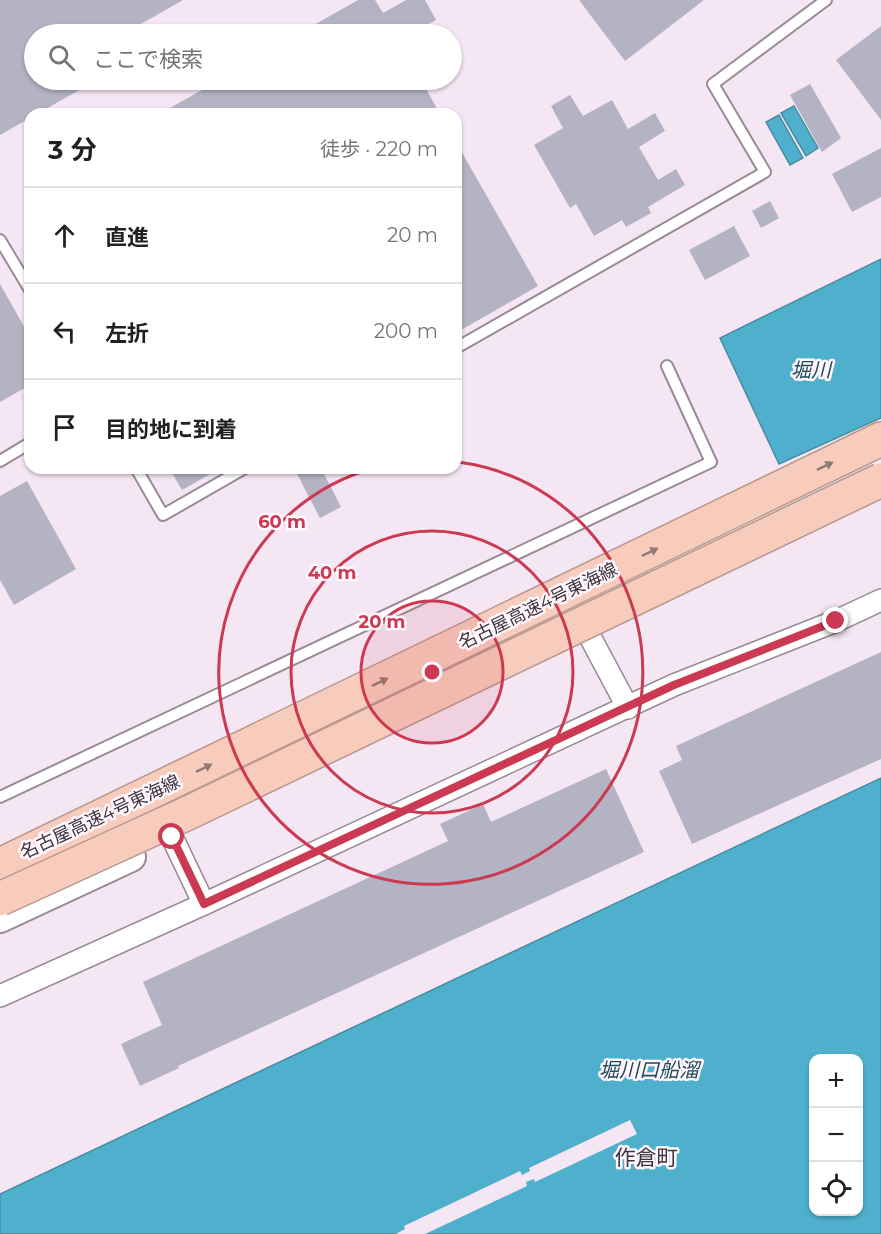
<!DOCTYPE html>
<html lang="ja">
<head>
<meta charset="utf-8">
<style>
	:root { --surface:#fff; --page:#f6f6f6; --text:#202124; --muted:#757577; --line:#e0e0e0 }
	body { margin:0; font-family:Montserrat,"Noto Sans JP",sans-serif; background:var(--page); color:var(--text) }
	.controls { position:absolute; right:18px; bottom:18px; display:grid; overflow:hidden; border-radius:12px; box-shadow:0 2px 4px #0004 }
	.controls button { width:54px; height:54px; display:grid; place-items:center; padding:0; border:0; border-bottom:2px solid var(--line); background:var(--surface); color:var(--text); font:30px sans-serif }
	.stop { position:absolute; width:18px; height:18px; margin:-14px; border:4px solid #cb3a52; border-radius:50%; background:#fff }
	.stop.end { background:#cb3a52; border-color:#fff; box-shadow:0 2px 6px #0008 }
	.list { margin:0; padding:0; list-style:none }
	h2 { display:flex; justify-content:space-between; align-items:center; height:78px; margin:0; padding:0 24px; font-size:26px }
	h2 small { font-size:20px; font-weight:400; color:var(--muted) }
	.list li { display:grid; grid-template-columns:39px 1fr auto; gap:18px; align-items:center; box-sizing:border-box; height:96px; padding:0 24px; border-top:2px solid var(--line) }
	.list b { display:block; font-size:22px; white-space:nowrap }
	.list em { font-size:20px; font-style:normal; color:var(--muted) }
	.icon { flex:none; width:33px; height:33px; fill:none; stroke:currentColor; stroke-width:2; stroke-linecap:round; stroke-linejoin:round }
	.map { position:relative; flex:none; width:881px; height:1234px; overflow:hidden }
	.search { position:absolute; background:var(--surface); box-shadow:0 2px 4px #0004; left:24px; top:24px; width:438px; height:66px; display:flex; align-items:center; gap:15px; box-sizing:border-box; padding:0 21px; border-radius:33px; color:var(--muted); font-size:22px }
	.panel { position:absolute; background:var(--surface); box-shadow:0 2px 4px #0004; left:24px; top:108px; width:438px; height:366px; border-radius:18px }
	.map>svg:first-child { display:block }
	.water { fill:#4eb0cd; stroke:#498ba2; stroke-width:1.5; fill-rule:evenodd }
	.pier { fill:#f5e6f4 }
	.building { fill:#b4b3c4 }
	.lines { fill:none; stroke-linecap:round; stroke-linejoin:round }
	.lane-casing { stroke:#988b97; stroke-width:14 }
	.street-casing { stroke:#988b97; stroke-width:24 }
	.secondary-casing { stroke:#988b97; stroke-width:32 }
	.highway-casing { stroke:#b6988f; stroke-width:36 }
	.lane { stroke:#fff; stroke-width:10 }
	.street { stroke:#fff; stroke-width:21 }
	.secondary { stroke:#fff; stroke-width:28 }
	.highway { stroke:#f8ccbc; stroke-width:33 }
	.highway-bridge-casing { stroke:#b6988f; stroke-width:36; stroke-linecap:butt }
	.highway-bridge { stroke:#f8ccbc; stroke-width:33 }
	.oneway { fill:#917a76 }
	.route { stroke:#cb3a52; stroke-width:8 }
	.ring { fill:none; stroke:#cb3a52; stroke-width:3 }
	.labels { text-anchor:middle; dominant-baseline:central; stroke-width:5; stroke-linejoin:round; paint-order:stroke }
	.street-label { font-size:18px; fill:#3c363c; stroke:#fff6fe }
	.water-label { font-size:20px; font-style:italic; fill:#214c59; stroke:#fff6fe }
	.quarter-label { font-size:21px; fill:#3c363c; stroke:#fff6fe }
	.centre { fill:#cb3a52; stroke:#fff6fe; stroke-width:3 }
	.ring-label { font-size:18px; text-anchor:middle; font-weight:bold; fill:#cb3a52; stroke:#fff6fe; stroke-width:5; stroke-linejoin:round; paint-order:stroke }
</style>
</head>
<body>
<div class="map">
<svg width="881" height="1234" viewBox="0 0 881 1234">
	<rect width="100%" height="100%" fill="#f5e6f4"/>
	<!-- water -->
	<g class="water">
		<path d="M 794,106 L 818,148 L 806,156 L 781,113 Z"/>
		<path d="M 779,115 L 803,158 L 790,165 L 766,122 Z"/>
		<path d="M 881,259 L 881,418 L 779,464 L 720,338 Z"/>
		<path d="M 881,778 L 881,1234 L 0,1234 L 0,1194 ZM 814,1058 L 858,1058 L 858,1212 L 814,1212 Z"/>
	</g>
	<!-- pier -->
	<path class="pier" d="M 630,1120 L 637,1134 L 535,1182 L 534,1179 L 526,1182 L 527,1186 L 425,1234 L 396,1234 L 405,1229 L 404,1226 L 520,1171 L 522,1175 L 530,1171 L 529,1168 Z"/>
	<!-- building -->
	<g class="building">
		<path d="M 0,0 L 183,0 L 134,28 L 138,34 L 34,34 L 34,80 L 97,80 L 37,114 L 30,114 L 30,118 L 0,135 Z"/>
		<path d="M 358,0 L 375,0 L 383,13 L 406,0 L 425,0 L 436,20 L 411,34 L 298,34 Z"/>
		<path d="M 579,0 L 704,0 L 625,61 Z"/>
		<path d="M 881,26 L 881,120 L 836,60 Z"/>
		<path d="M 220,80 L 421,80 L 440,114 L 159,114 Z"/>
		<path d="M 810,84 L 841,138 L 822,152 L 790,95 Z"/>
		<path d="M 570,95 L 583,116 L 612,100 L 628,129 L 655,113 L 665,131 L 639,147 L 658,180 L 676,169 L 685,185 L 648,207 L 651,213 L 626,227 L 622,220 L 594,236 L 576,204 L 570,208 L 534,145 L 563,128 L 551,106 Z"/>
		<path d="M 456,142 L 538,286 L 456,333 Z"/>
		<path d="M 881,148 L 881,197 L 852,212 L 832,174 Z"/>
		<path d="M 770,201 L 779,218 L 761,228 L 752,211 Z"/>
		<path d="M 734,226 L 750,256 L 705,280 L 689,250 Z"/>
		<path d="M 0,284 L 30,337 L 30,385 L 0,402 Z"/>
		<path d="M 169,468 L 221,468 L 182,490 Z"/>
		<path d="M 294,468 L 321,468 L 341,507 L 320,518 Z"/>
		<path d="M 27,481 L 76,569 L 14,605 L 0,580 L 0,496 Z"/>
		<path d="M 881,652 L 881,759 L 692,844 L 659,771 L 682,760 L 676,746 Z"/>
		<path d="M 606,769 L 644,852 L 178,1066 L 179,1068 L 140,1086 L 121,1044 L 162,1025 L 143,982 L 448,841 L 440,824 L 483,804 L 491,822 Z"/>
	</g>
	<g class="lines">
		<defs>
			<g id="lane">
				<path d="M 0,240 L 30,290"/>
				<path d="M 456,348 L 765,172 L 713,84 L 826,0"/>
				<path d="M 0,461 L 30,443"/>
				<path d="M 136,468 L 163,515 L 245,468"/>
				<path d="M 0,797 L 711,462 L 667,366"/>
			</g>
			<g id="street">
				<path d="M 588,633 L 628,708"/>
				<path d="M 172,837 L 204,904"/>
				<path d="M 0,996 L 204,904 L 674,685 L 836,621 L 881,600"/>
			</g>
			<path id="secondary" d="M 0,918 L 131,857"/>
			<path id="highway" d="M 0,865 L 881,439"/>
		</defs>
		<!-- lane casing -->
		<use href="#lane" class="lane-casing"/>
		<!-- street casing -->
		<use href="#street" class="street-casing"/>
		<!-- secondary casing -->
		<use href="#secondary" class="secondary-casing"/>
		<!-- highway casing -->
		<use href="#highway" class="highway-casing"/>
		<!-- lane -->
		<use href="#lane" class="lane"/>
		<!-- street -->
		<use href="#street" class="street"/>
		<!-- secondary -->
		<use href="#secondary" class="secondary"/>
		<!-- highway -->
		<use href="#highway" class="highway"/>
		<defs>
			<path id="highway-bridge" d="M 0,899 L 188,813 L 881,480"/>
		</defs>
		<!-- highway-bridge casing -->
		<use href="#highway-bridge" class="highway-bridge-casing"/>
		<!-- highway-bridge -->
		<use href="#highway-bridge" class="highway-bridge"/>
	</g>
	<!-- one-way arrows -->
	<defs><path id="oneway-solid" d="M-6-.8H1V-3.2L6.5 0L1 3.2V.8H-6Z" transform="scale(1.5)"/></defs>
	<g class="oneway">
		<use href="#oneway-solid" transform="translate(825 466) rotate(-26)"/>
		<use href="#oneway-solid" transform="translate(650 552) rotate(-26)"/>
		<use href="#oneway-solid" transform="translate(380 682) rotate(-26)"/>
		<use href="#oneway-solid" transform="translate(204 768) rotate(-26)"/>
	</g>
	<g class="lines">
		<!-- route -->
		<path class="route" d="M 172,837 L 204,904 L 674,685 L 836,621"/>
	</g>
	<!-- distance rings -->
	<circle cx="432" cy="672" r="71" fill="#cb3a52" fill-opacity=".12"/>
	<g class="ring">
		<circle cx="432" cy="672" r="71"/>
		<circle cx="432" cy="672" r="141"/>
		<path d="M458 462A212 212 0 1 1 374 468"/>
	</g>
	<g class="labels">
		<!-- street labels -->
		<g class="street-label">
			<text transform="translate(538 606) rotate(-26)">名古屋高速4号東海線</text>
			<text transform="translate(100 817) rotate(-25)">名古屋高速4号東海線</text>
		</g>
		<!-- water labels -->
		<g class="water-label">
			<text x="811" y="370">堀川</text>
			<text x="649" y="1070">堀川口船溜</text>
		</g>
		<!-- quarter labels -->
		<g class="quarter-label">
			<text x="646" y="1157">作倉町</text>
		</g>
	</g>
	<circle cx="432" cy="672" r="9" class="centre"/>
	<g class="ring-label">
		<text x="282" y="528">60 m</text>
		<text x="332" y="579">40 m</text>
		<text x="382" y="628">20 m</text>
	</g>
</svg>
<div class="controls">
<button>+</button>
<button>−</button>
<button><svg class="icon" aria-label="locate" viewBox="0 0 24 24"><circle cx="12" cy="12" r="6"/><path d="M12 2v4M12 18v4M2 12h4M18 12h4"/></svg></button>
</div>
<div class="stop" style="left:172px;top:837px"></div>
<div class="stop end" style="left:836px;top:621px"></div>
<div class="search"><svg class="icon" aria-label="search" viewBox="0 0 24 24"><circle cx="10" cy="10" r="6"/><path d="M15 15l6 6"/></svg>ここで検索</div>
<section class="panel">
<h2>3 分<small>徒歩 · 220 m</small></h2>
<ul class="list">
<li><svg class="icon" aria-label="ahead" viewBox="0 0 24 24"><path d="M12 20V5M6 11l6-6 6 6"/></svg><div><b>直進</b></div><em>20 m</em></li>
<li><svg class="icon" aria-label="left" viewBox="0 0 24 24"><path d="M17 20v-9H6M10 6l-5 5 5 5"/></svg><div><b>左折</b></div><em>200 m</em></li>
<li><svg class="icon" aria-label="arrive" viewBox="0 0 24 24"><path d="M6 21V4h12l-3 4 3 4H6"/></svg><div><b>目的地に到着</b></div></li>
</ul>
</section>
</div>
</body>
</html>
